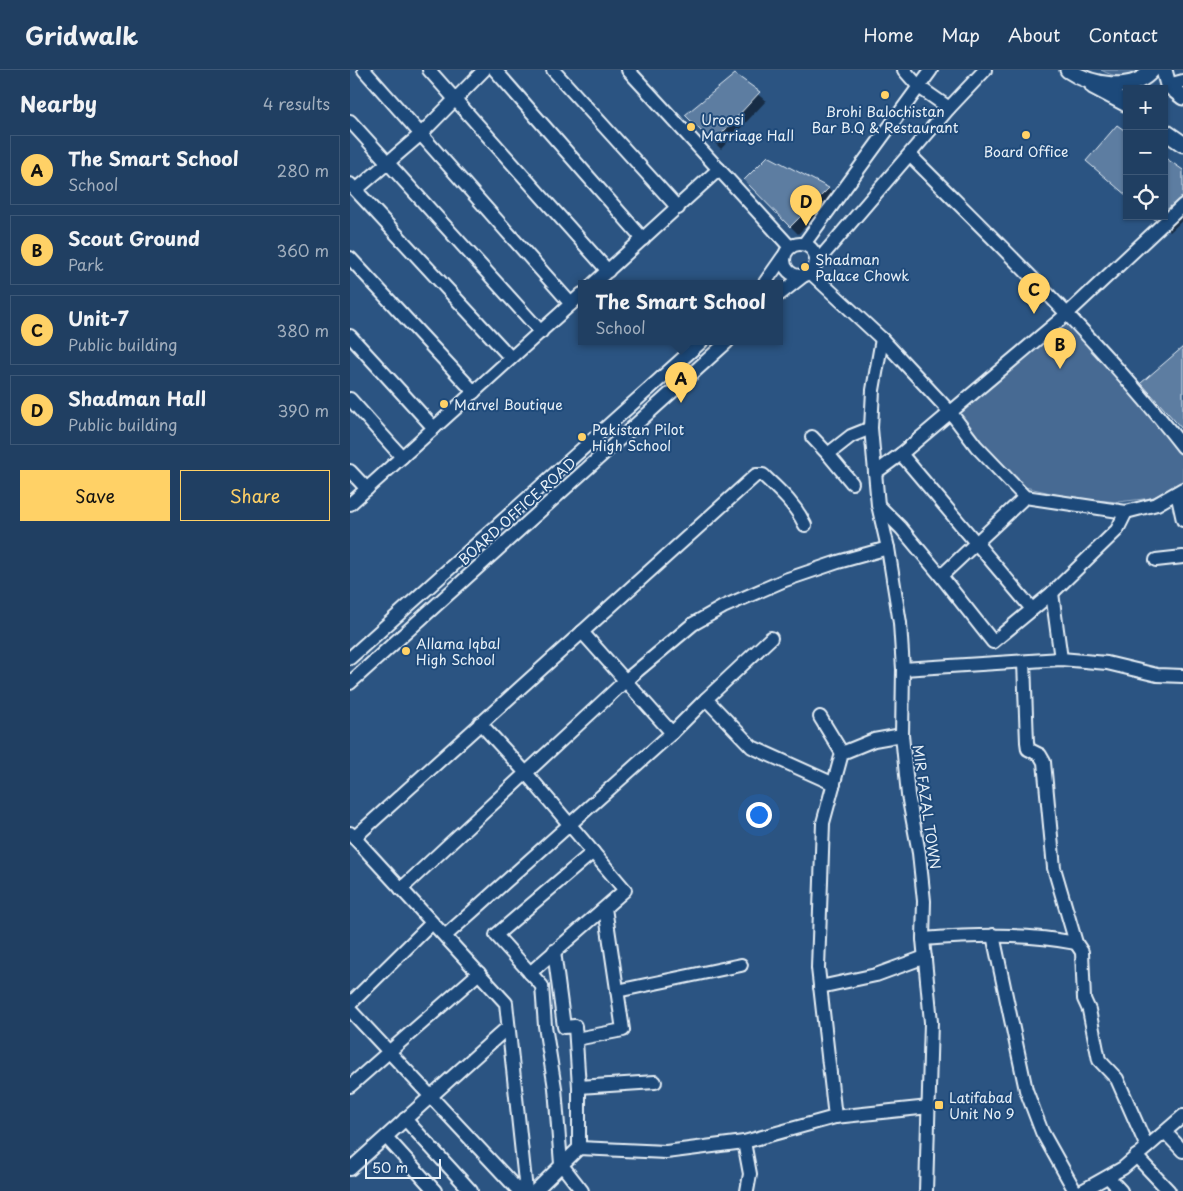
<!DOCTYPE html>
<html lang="en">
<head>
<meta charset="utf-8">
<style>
	:root { --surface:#203f62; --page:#284668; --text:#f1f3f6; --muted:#a2afbe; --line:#3d5877; --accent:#ffd166 }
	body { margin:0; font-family:"Playpen Sans",sans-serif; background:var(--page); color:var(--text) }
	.controls { position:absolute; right:15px; top:15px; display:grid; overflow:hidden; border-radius:0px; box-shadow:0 1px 4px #0004 }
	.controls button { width:45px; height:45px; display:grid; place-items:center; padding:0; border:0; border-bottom:1px solid var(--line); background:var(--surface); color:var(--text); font:25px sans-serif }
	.scale { position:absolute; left:15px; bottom:12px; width:76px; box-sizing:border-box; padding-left:5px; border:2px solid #e8f1f8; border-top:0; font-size:14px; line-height:18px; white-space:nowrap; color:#e8f1f8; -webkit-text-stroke:4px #1f4a7a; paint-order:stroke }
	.you { position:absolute; left:408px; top:744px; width:18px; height:18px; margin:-12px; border:4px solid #fff; border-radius:50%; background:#1a73e8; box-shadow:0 0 0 8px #1a73e833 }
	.badge { display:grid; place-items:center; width:32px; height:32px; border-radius:50%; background:var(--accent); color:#111; font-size:16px; font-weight:700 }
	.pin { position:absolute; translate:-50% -41px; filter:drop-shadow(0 1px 2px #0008) }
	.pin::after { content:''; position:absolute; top:26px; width:18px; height:15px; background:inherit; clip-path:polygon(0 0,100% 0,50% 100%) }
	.popup { position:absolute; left:228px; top:210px; width:205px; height:65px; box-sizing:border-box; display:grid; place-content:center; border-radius:0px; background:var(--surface); filter:drop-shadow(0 1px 4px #0005); font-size:16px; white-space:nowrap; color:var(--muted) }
	.popup b { font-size:19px; color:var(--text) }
	.popup::after { content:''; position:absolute; left:50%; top:100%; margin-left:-10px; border:10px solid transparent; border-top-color:var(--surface) }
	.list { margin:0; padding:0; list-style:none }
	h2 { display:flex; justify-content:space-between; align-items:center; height:65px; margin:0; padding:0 20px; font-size:21px }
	h2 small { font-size:16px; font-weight:400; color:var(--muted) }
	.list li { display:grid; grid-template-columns:32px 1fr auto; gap:15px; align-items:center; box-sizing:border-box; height:70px; margin:0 10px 10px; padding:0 10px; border:1px solid var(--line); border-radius:0px }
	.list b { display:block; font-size:19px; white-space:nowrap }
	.list p { margin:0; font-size:16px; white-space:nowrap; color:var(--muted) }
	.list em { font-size:16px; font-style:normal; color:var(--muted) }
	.actions { display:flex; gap:10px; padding:15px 20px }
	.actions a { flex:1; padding:11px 0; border:1px solid var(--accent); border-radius:0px; text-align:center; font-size:18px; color:var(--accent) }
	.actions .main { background:var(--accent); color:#111 }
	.icon { flex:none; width:28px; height:28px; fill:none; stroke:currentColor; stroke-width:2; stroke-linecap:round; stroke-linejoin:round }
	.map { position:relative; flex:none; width:833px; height:1121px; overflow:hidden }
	header { display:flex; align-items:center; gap:30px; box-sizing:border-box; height:70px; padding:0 25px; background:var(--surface); border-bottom:1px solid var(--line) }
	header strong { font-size:24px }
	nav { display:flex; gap:28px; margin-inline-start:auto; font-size:18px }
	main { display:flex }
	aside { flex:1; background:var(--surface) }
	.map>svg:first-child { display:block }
	.green { fill:#476b93; stroke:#98aec6 }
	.shadow { fill:#0007 }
	.building { fill:#5d7da1; stroke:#e8f1f8 }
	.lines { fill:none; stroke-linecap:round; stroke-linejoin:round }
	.minor-casing { stroke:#e8f1f8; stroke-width:16 }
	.major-casing { stroke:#e8f1f8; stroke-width:19 }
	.minor { stroke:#1f4a7a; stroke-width:12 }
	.major { stroke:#1f4a7a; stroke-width:15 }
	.poi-dot { fill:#ffd166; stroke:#1f4a7a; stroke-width:2 }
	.labels { text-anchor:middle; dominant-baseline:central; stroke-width:4; stroke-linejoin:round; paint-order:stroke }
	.poi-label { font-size:14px; fill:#e8f1f8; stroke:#1f4a7a; text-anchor:start }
	.street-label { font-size:14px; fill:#e8f1f8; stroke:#1f4a7a }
</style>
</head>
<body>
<header>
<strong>Gridwalk</strong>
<nav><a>Home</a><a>Map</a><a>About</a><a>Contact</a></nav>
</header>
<main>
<aside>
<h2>Nearby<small>4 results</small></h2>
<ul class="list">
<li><span class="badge">A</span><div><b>The Smart School</b><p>School</p></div><em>280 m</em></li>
<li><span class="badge">B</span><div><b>Scout Ground</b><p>Park</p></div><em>360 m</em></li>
<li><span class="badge">C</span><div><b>Unit-7</b><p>Public building</p></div><em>380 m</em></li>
<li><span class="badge">D</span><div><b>Shadman Hall</b><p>Public building</p></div><em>390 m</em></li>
</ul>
<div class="actions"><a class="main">Save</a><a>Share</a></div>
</aside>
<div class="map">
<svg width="833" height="1121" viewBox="0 0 833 1121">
	<rect width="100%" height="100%" fill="#2b5482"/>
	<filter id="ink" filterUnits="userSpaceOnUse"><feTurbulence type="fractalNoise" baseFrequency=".02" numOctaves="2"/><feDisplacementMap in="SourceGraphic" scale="10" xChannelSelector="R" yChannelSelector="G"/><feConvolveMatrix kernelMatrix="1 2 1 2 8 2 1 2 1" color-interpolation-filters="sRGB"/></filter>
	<g filter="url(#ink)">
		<!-- green -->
		<g class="green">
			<path d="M 751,0 L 792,0 C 778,10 766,8 751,0 Z"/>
			<path d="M 718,253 L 833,385 L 833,411 L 802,428 L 768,432 L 722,428 L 675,417 L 606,345 Z"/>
		</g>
		<!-- shadow -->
		<g class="shadow">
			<path d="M 385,6 L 416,31 L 371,79 L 337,45 Z"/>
			<path d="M 418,87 L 478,119 L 485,126 L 448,164 L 395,110 Z"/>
			<path d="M 833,101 L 833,150 L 820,162 L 801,146 L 814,146 Z"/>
		</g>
		<!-- building -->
		<g class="building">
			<path d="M 385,4 L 410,22 L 363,73 L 335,45 Z"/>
			<path d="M 767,55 L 777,62 L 777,126 L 736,91 Z"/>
			<path d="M 418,86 L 479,118 L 440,157 L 394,110 Z"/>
			<path d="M 814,87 L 833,100 L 833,136 L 812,156 L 801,146 L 814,146 Z"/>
			<path d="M 833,277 L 833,360 L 791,313 Z"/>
		</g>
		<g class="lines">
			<defs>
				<g id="minor">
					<path d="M 14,0 L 221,234"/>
					<path d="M 79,0 L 258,201"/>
					<path d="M 145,0 L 293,169"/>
					<path d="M 203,0 L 328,138"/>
					<path d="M 278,0 L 440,177"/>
					<path d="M 554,0 L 569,17 L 599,38"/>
					<path d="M 818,15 L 833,11"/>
					<path d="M 0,51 L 191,262"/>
					<path d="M 560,85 C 654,180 751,272 833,377"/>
					<path d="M 0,114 L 161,288"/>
					<path d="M 6,120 L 71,64 L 134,0"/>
					<circle cx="450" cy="190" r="16"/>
					<path d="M 454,174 L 581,0"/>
					<path d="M 0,188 L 124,322"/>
					<path d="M 467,192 L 599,38 L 635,0"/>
					<path d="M 461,203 L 532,269 L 601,343 L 626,376 L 675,427 L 776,442 L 807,434 L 833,419"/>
					<path d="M 243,214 L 369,99"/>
					<path d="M 414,214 L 433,187"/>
					<path d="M 430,224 L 453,206"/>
					<path d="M 0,266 L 84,358"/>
					<path d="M 532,269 L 523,320 L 521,358 L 528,435 L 538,478 L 550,553 L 553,599 L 552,665 L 558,725 L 569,783 L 574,831 L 573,869 L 581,952 L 576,1121"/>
					<path d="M 0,329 L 52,387"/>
					<path d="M 462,367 L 478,384"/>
					<path d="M 551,384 L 682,539"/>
					<path d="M 0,401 L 17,419"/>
					<path d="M 525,403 L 551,384 L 717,244 L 833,135"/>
					<path d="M 502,413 L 478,384 L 501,366 L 521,358"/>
					<path d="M 827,423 L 833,450"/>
					<path d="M 0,434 L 232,224"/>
					<path d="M 528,435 L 551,458 L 591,506 L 643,572 L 702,523 L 767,460 L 776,442"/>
					<path d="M 806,490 L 833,487"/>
					<path d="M 591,506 L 675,427"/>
					<path d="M 702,523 L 711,589"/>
					<path d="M 232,562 L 322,663 L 356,629 L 402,677 L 484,714"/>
					<path d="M 0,588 L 351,272"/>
					<path d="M 553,599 L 711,589 L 757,593 L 807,605 L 833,606"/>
					<path d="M 0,613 L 377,272"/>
					<path d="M 356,629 L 421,568"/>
					<path d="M 470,647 L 492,683"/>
					<path d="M 130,653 L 176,703 L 275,820 L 180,903"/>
					<path d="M 0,763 L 156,933 L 176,1121"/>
					<path d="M 4,768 L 406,405 L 413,405 C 429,420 445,434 455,455"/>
					<path d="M 51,819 L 275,611 L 343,554 L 373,537 L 435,510 L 488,492 L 538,478"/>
					<path d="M 643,865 L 676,1020 L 692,1062 L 725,1121"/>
					<path d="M 95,866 L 322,663"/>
					<path d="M 573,869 C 625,865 675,863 726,873 L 704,798 L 694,692 L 690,685 L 678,679 L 677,672 L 674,592"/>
					<path d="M 726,873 L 732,882 L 734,929 L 739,940 L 749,990 L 767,1009 L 797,1077"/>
					<path d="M 204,881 L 214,957 L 225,956 L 229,1017 L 229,1078"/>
					<path d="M 470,917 L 526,905 L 575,887"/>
					<path d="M 267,921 L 391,895"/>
					<path d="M 0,934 L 82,853"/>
					<path d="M 0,940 L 169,1121"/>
					<path d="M 226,969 L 273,960 L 255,838"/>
					<path d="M 0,1016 L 129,903"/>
					<path d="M 229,1017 L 305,1012"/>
					<path d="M 485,1047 L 579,1037"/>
					<path d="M 55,1049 L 121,1121"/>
					<path d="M 815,1062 L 833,1081"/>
					<path d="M 36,1067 L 85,1121"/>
					<path d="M 394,1072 L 400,1104 L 397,1121"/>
					<path d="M 786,1086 L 819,1121"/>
					<path d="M 0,1099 L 158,957"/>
					<path d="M 758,1107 L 771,1121"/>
					<path d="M 185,1121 L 229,1078 L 316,1082 L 394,1072 L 485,1047 L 468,898 L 473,753 L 492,683 L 524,670 L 552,665"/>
					<path d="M 232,1121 L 211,1094 L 205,1018 L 195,956 L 192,916 L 146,865 L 243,782"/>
					<path d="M 732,1121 L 773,1098 L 833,1046"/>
				</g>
				<g id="major">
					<path d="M 718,0 C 740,15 782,24 802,0"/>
					<path d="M 814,0 L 818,15 L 833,27"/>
					<path d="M 743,16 L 777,34"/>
					<path d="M 814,61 L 833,74"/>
				</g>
			</defs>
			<!-- minor casing -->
			<use href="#minor" class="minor-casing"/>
			<!-- major casing -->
			<use href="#major" class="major-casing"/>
			<!-- minor -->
			<use href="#minor" class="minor"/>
			<!-- major -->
			<use href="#major" class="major"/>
		</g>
	</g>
	<!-- markers -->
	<g class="poi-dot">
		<circle cx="535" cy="25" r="5"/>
		<circle cx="341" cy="57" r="5"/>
		<circle cx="676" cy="65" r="5"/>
		<circle cx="455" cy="197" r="5"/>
		<circle cx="94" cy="334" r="5"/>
		<circle cx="232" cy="367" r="5"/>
		<circle cx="56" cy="581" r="5"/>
		<rect x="584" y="1030" width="10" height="10" rx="2.5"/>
	</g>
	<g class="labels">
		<!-- poi labels -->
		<g class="poi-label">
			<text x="535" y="41" text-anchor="middle">Brohi Balochistan<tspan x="535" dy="16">Bar B.Q &amp; Restaurant</tspan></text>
			<text x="351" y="49">Uroosi<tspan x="351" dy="16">Marriage Hall</tspan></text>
			<text x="676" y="81" text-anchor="middle">Board Office</text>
			<text x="465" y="189">Shadman<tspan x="465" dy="16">Palace Chowk</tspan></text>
			<text x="104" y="334">Marvel Boutique</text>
			<text x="242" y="359">Pakistan Pilot<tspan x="242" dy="16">High School</tspan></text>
			<text x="66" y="573">Allama Iqbal<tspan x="66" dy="16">High School</tspan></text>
			<text x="599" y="1027">Latifabad<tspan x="599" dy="16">Unit No 9</tspan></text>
		</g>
		<!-- street labels -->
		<g class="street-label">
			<text transform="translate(167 441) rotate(-42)">BOARD OFFICE ROAD</text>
			<text transform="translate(577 737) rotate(82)">MIR FAZAL TOWN</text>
		</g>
	</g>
</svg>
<div class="controls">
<button>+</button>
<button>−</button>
<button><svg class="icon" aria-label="locate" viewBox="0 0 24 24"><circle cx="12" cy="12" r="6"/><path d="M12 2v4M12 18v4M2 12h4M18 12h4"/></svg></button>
</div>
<div class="scale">50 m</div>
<div class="you"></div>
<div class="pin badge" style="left:331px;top:333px">A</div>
<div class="popup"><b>The Smart School</b>School</div>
<div class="pin badge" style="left:710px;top:299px">B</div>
<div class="pin badge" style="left:684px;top:244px">C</div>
<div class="pin badge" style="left:456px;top:156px">D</div>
</div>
</main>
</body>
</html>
